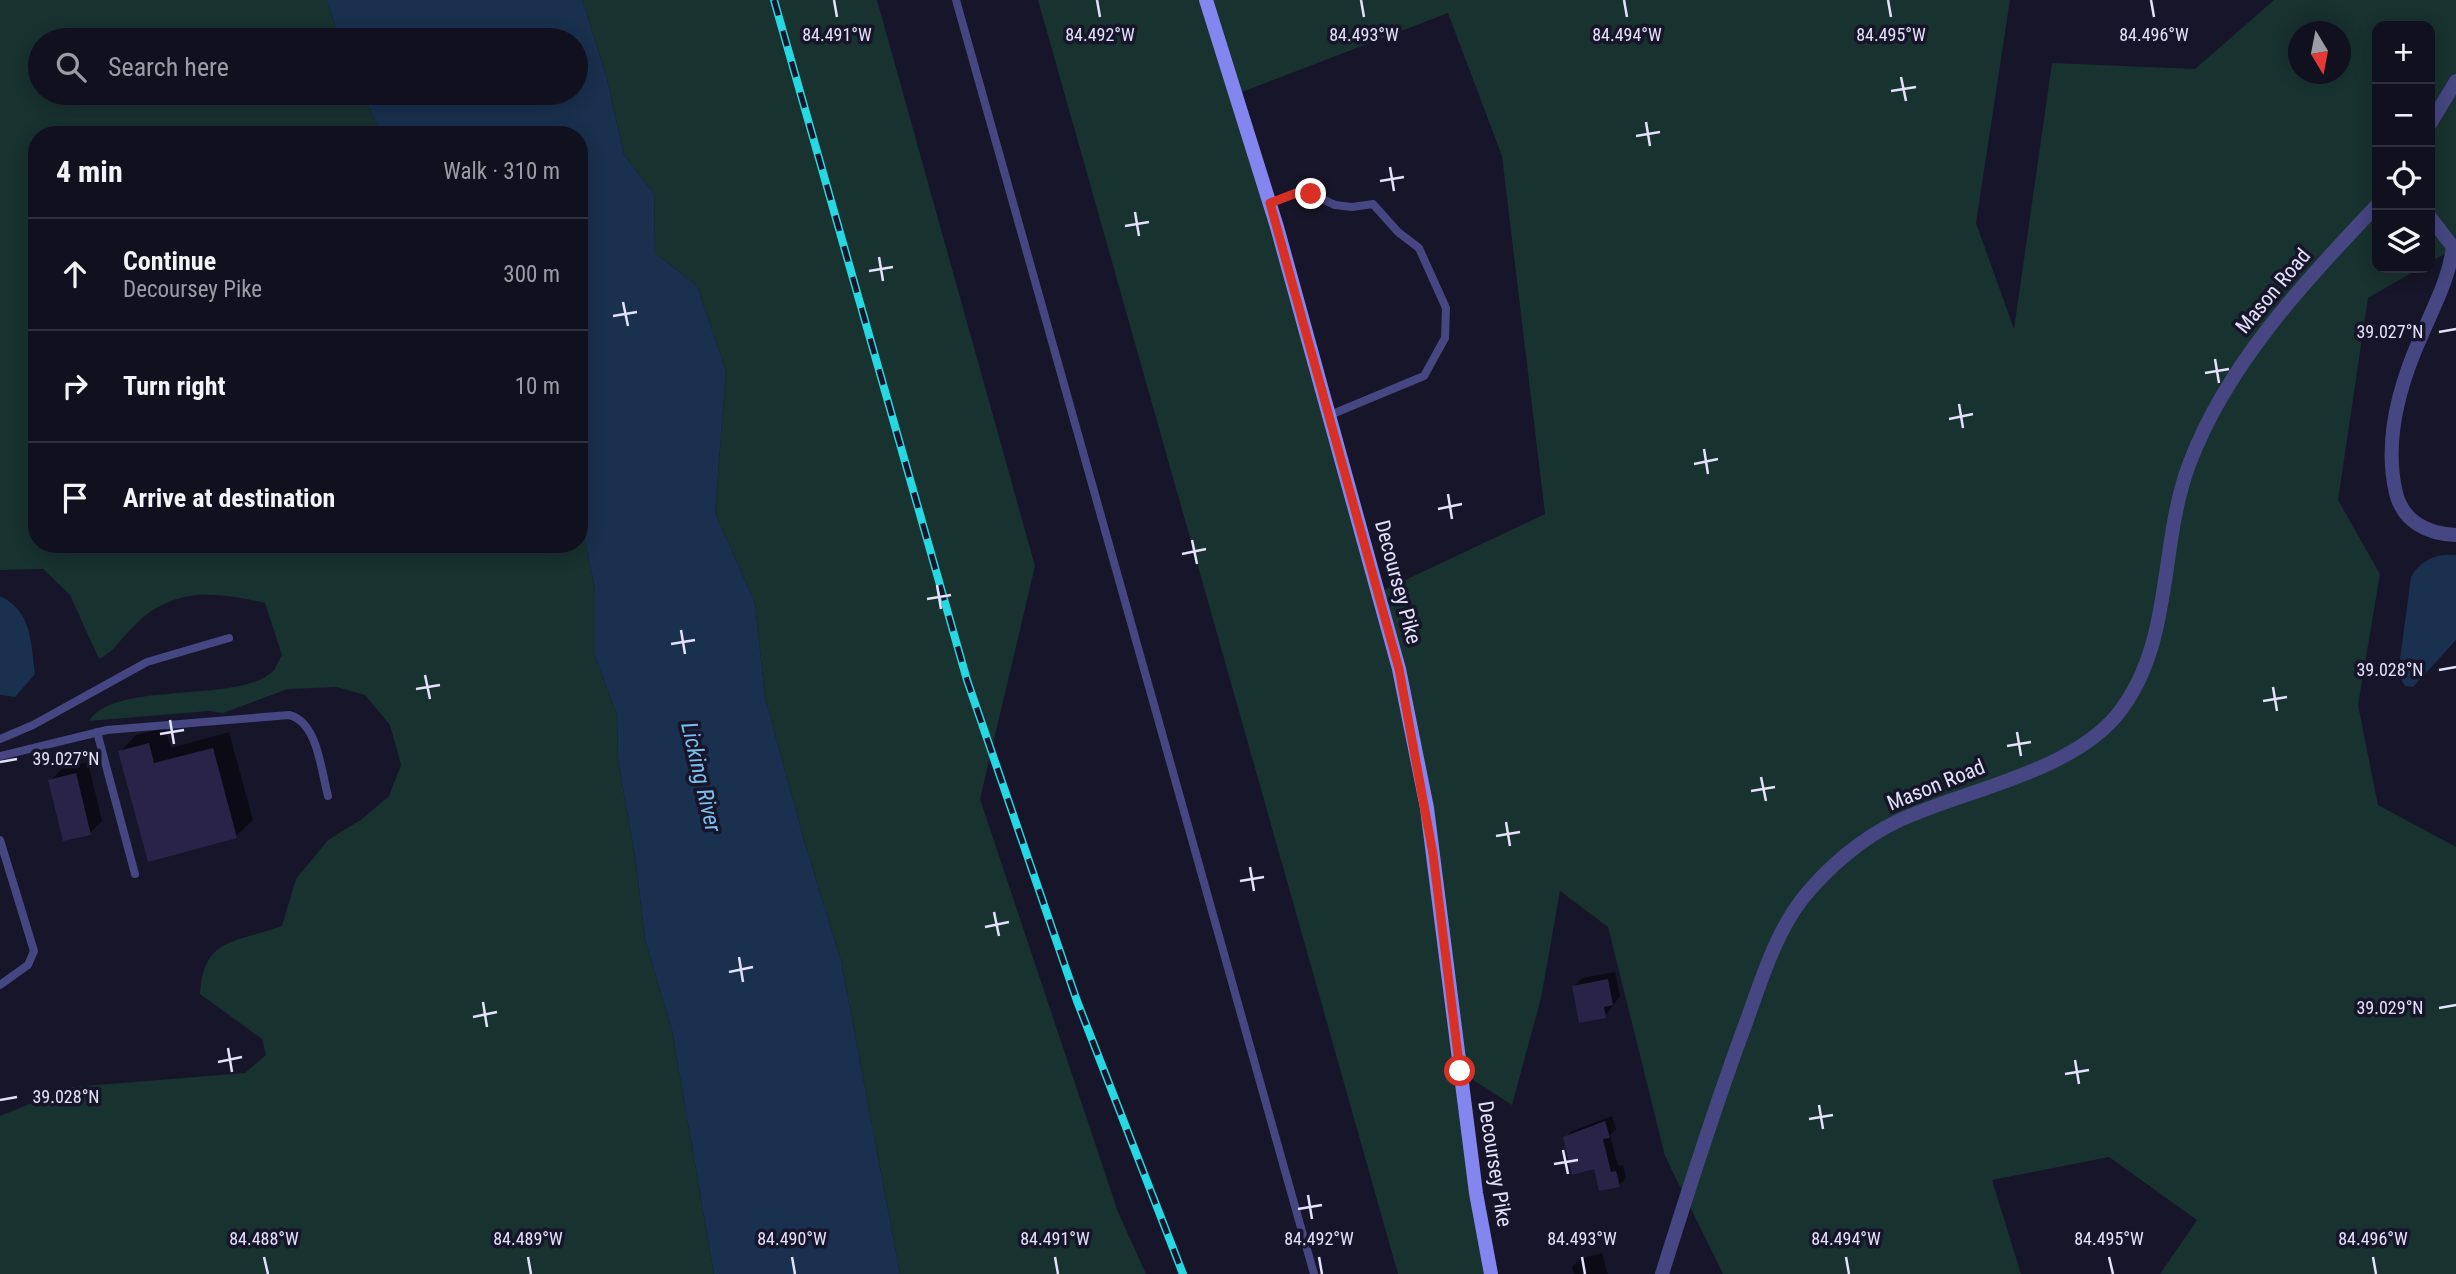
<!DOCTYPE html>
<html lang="en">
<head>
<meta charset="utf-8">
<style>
	:root { --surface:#11101f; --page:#1e1e2c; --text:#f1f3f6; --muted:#9c9da4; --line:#30303d }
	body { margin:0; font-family:"Roboto Condensed",sans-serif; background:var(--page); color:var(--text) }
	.controls { position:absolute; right:21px; top:21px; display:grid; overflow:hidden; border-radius:14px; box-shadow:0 4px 18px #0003 }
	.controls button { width:63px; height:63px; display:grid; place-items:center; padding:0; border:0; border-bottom:2px solid var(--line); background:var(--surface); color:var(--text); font:35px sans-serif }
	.compass { position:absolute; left:2288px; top:21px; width:63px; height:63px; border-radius:50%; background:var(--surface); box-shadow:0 4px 18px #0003; rotate:170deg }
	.stop { position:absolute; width:21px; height:21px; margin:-16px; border:5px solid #d93025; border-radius:50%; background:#fff }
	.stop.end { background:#d93025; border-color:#fff; box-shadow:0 2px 7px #0008 }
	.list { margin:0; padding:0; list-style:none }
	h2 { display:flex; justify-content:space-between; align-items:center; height:91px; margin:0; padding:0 28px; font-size:30px }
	h2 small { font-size:23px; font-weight:400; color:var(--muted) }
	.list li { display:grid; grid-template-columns:46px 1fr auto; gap:21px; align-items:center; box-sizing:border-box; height:112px; padding:0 28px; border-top:2px solid var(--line) }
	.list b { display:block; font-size:26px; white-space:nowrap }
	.list p { margin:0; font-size:23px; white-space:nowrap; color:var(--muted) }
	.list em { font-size:23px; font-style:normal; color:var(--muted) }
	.icon { flex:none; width:38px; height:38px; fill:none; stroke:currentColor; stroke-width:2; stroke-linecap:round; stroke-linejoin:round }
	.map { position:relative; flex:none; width:2456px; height:1274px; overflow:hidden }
	.search { position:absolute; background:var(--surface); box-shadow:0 4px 18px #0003; left:28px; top:28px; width:560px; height:77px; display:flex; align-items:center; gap:18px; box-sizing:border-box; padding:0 24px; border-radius:38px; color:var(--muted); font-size:26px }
	.panel { position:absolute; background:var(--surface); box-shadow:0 4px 18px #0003; left:28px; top:126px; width:560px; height:427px; border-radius:28px }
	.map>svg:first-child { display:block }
	.green { fill:#183230; fill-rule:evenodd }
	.water { fill:#19304e }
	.shadow { fill:#0007 }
	.building { fill:#292348 }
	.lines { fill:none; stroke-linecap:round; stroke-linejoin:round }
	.service { stroke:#464682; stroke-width:8 }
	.minor { stroke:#464682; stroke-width:14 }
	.secondary { stroke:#8486ef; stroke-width:14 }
	.rail-casing { stroke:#26d8e2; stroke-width:8 }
	.rail { stroke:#171529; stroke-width:5; stroke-dasharray:16; stroke-linecap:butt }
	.route { stroke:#d93025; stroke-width:9 }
	.ticks { fill:none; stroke:#e3e1fb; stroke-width:2.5 }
	.labels { text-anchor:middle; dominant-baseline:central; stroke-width:7; stroke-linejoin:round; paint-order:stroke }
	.street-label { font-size:21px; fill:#e3e1fb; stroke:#171529 }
	.water-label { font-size:23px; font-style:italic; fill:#7cbfee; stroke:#171529 }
	.ticks-label { font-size:18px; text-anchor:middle; fill:#e3e1fb; stroke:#171529; stroke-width:7; stroke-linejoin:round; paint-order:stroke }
</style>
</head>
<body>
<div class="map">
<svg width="2456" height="1274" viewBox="0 0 2456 1274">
	<rect width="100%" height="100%" fill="#171529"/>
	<!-- green -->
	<g class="green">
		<path d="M 0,0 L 326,0 L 341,40 L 40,40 L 40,93 L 363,93 L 381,135 L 37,135 L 37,544 L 579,544 L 579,514 L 595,588 L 595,656 L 617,715 L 618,760 L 636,862 L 645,940 L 672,1030 L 714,1274 L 0,1274 L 0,1116 L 72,1087 L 245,1073 L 266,1055 L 262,1039 L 200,994 C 203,936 237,943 282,926 L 296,879 L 328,840 L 362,819 L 389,796 L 401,765 L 390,725 L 365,695 L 337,687 L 288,689 L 223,713 L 209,711 L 89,721 C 116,679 242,705 274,670 C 277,666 279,659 282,655 L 265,603 C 216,592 173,586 134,626 C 121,638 115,651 99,659 L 70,595 L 43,569 L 0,570 Z"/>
		<path d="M 582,0 L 877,0 L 1035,566 L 980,799 L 1118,1212 L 1146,1274 L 900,1274 L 841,961 L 805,844 L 765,698 L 755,603 L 715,513 L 726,371 L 697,286 L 655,253 L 654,194 L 624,155 L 606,75 Z"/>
		<path d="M 1038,0 L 2010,0 L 1976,223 L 2014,329 L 2052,63 L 2195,69 L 2274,0 L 2456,0 L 2456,248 L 2430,262 L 2430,26 L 2377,26 L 2377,268 L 2420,268 L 2368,298 L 2338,500 L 2380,574 L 2358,705 L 2378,805 L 2456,847 L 2456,1274 L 2160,1274 L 2197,1220 L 2109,1157 L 1992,1180 L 2021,1274 L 1723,1274 L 1665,1156 L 1608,927 L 1560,891 L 1541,998 L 1512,1105 L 1461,1072 L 1491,1274 L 1398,1274 ZM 1448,13 L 1502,156 L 1545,514 L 1380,592 L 1237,94 ZM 2298,32 L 2340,32 L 2340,74 L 2298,74 Z"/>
	</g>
	<!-- water -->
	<g class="water">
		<path d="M 326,0 L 582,0 L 606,75 L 624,155 L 654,194 L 655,253 L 697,286 L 726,371 L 715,513 L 755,603 L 765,698 L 805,844 L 841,961 L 900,1274 L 714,1274 L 672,1030 L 645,940 L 636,862 L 618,760 L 617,715 L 595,656 L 595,588 L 579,514 L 579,135 L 381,135 L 363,93 L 576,93 L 576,40 L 341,40 Z"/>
		<path d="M 2456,555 L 2456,640 L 2413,687 L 2405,686 L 2398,674 L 2411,577 C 2420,560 2437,553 2456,555 Z"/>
		<path d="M 0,596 C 32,611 31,643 35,674 L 15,697 L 0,695 Z"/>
	</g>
	<!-- shadow -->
	<g class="shadow">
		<path d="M 165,728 L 171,748 L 229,732 L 253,820 L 236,836 L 120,752 L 136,735 Z"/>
		<path d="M 88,762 L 102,821 L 90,833 L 50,781 L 62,769 Z"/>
		<path d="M 1615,972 L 1620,996 L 1605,1016 L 1574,986 L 1582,978 Z"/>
		<path d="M 1612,1116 L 1616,1129 L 1610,1135 L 1618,1166 L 1623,1165 L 1626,1178 L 1619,1185 L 1565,1138 L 1572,1131 Z"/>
		<path d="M 1602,1253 L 1608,1274 L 1574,1274 L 1572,1267 L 1580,1259 Z"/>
	</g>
	<!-- building -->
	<g class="building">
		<path d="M 149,743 L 154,763 L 213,748 L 237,838 L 148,862 L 118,751 Z"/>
		<path d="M 76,773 L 91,835 L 63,841 L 48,780 Z"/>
		<path d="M 1608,979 L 1613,1005 L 1604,1007 L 1606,1018 L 1579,1023 L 1572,986 Z"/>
		<path d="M 1605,1121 L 1610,1138 L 1603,1139 L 1611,1172 L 1616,1171 L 1620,1187 L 1599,1191 L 1594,1169 L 1572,1175 L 1563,1137 Z"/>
	</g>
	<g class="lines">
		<!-- service -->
		<g class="service">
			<path d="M 956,0 L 1314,1274"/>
			<path d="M 1270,203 L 1299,192 L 1311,194 L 1335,205 L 1352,207 L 1373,204 L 1398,232 L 1419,248 L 1446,308 L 1445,338 L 1424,376 L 1330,415"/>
			<path d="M 97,732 L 135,874"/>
			<path d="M 0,739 L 33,725 L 147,662 L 229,638"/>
			<path d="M 0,756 L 107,730 L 289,715 C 318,722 321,771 328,796"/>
			<path d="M 0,840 L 34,951 L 28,965 L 0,985"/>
		</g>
		<!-- minor -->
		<g class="minor">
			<path d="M 2430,124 L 2456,81"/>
			<path d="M 2430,217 L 2453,247 C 2449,278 2435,304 2423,332 C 2400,382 2383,439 2396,493 C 2403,522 2428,534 2456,535"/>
			<path d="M 1662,1274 C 1688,1191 1714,1109 1744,1028 C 1760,985 1774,935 1803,898 C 1828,867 1862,838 1898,821 C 1964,790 2069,773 2117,715 C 2175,643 2158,545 2190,462 C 2229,361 2304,283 2377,205"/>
		</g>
		<!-- secondary -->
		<path class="secondary" d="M 1206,0 L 1277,227 L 1399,669 L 1427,808 L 1476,1193 L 1491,1274"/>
		<defs>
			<path id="rail" d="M 774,0 L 967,680 L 1077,1001 L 1183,1274"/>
		</defs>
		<!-- rail casing -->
		<use href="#rail" class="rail-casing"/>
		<!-- rail -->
		<use href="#rail" class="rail"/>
	</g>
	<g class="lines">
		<!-- route -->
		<path class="route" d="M 1311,194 L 1299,192 L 1270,203 L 1399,669 L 1433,854 L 1460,1071"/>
	</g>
	<!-- ticks -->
	<path class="ticks" d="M 834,0 L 837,17M 1097,0 L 1100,17M 1361,0 L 1364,17M 1624,0 L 1627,17M 1888,0 L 1891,17M 2151,0 L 2154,17M 1901,77 L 1906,101M 1891,91 L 1916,87M 1646,122 L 1650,146M 1636,136 L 1660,132M 1390,167 L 1394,191M 1380,181 L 1404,177M 1135,212 L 1139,236M 1125,226 L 1149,222M 879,257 L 883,281M 869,271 L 893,267M 623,302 L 628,326M 613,316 L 637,312M 2439,332 L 2456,329M 2215,359 L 2219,383M 2205,373 L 2229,369M 1959,404 L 1963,428M 1949,419 L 1973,414M 1704,449 L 1708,474M 1694,464 L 1718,459M 1448,494 L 1452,519M 1438,509 L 1462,504M 1192,540 L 1197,564M 1182,554 L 1206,549M 937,585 L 941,609M 927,599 L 951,595M 681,630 L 685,654M 671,644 L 695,640M 2439,670 L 2456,667M 425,675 L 430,699M 2273,687 L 2277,711M 416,689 L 440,685M 2263,701 L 2287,697M 170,720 L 174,744M 2017,732 L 2021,756M 160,734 L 184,730M 2007,746 L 2031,742M 0,762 L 17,759M 1761,777 L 1766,801M 1751,791 L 1775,787M 1506,822 L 1510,846M 1496,836 L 1520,832M 1250,867 L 1254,891M 1240,881 L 1264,877M 994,912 L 999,936M 985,927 L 1009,922M 739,957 L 743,982M 729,972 L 753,967M 483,1002 L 487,1027M 2439,1008 L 2456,1005M 473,1017 L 497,1012M 228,1048 L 232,1072M 2075,1060 L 2079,1084M 218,1062 L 242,1057M 2065,1074 L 2089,1070M 0,1100 L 17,1097M 1819,1105 L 1823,1129M 1809,1119 L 1833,1115M 1563,1150 L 1568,1174M 1554,1164 L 1578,1160M 1308,1195 L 1312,1219M 1298,1209 L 1322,1205M 264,1257 L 268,1274M 528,1257 L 531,1274M 792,1257 L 795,1274M 1055,1257 L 1058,1274M 1319,1257 L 1322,1274M 1582,1257 L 1585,1274M 1846,1257 L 1849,1274M 2109,1257 L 2113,1274M 2373,1257 L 2376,1274"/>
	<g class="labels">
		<!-- street labels -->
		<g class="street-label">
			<text transform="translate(2273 291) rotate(-50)">Mason Road</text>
			<text transform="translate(1398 582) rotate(75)">Decoursey Pike</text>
			<text transform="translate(1936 785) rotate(-22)">Mason Road</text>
			<text transform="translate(1495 1164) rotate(81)">Decoursey Pike</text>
		</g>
		<!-- water labels -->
		<g class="water-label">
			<text transform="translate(701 777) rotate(77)">Licking River</text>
		</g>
	</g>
	<g class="ticks-label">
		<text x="837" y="41">84.491°W</text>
		<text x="1100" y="41">84.492°W</text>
		<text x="1364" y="41">84.493°W</text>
		<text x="1627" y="41">84.494°W</text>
		<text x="1891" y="41">84.495°W</text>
		<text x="2154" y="41">84.496°W</text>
		<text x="2390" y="338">39.027°N</text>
		<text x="2390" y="676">39.028°N</text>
		<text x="66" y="765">39.027°N</text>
		<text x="2390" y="1014">39.029°N</text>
		<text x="66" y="1103">39.028°N</text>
		<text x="264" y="1245">84.488°W</text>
		<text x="528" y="1245">84.489°W</text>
		<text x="792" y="1245">84.490°W</text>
		<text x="1055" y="1245">84.491°W</text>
		<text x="1319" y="1245">84.492°W</text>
		<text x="1582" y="1245">84.493°W</text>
		<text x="1846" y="1245">84.494°W</text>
		<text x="2109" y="1245">84.495°W</text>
		<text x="2373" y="1245">84.496°W</text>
	</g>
</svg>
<div class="controls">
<button>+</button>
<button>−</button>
<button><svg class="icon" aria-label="locate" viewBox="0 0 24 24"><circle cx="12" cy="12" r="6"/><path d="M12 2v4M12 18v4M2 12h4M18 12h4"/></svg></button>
<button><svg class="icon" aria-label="layers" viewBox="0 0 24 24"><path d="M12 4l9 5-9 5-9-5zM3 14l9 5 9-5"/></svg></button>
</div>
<svg class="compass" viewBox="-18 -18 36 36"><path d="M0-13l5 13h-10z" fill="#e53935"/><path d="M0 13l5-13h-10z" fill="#9c9da4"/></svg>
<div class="stop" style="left:1460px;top:1071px"></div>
<div class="stop end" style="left:1311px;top:194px"></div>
<div class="search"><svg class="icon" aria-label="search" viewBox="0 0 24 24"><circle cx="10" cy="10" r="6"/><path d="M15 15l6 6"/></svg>Search here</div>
<section class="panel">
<h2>4 min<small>Walk · 310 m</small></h2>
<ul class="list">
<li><svg class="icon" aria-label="ahead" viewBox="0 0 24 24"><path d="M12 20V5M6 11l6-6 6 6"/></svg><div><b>Continue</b><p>Decoursey Pike</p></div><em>300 m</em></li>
<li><svg class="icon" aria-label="right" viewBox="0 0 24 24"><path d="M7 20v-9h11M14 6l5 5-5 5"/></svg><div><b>Turn right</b></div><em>10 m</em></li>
<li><svg class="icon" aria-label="arrive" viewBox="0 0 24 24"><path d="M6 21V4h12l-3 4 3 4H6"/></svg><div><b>Arrive at destination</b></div></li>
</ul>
</section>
</div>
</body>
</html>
